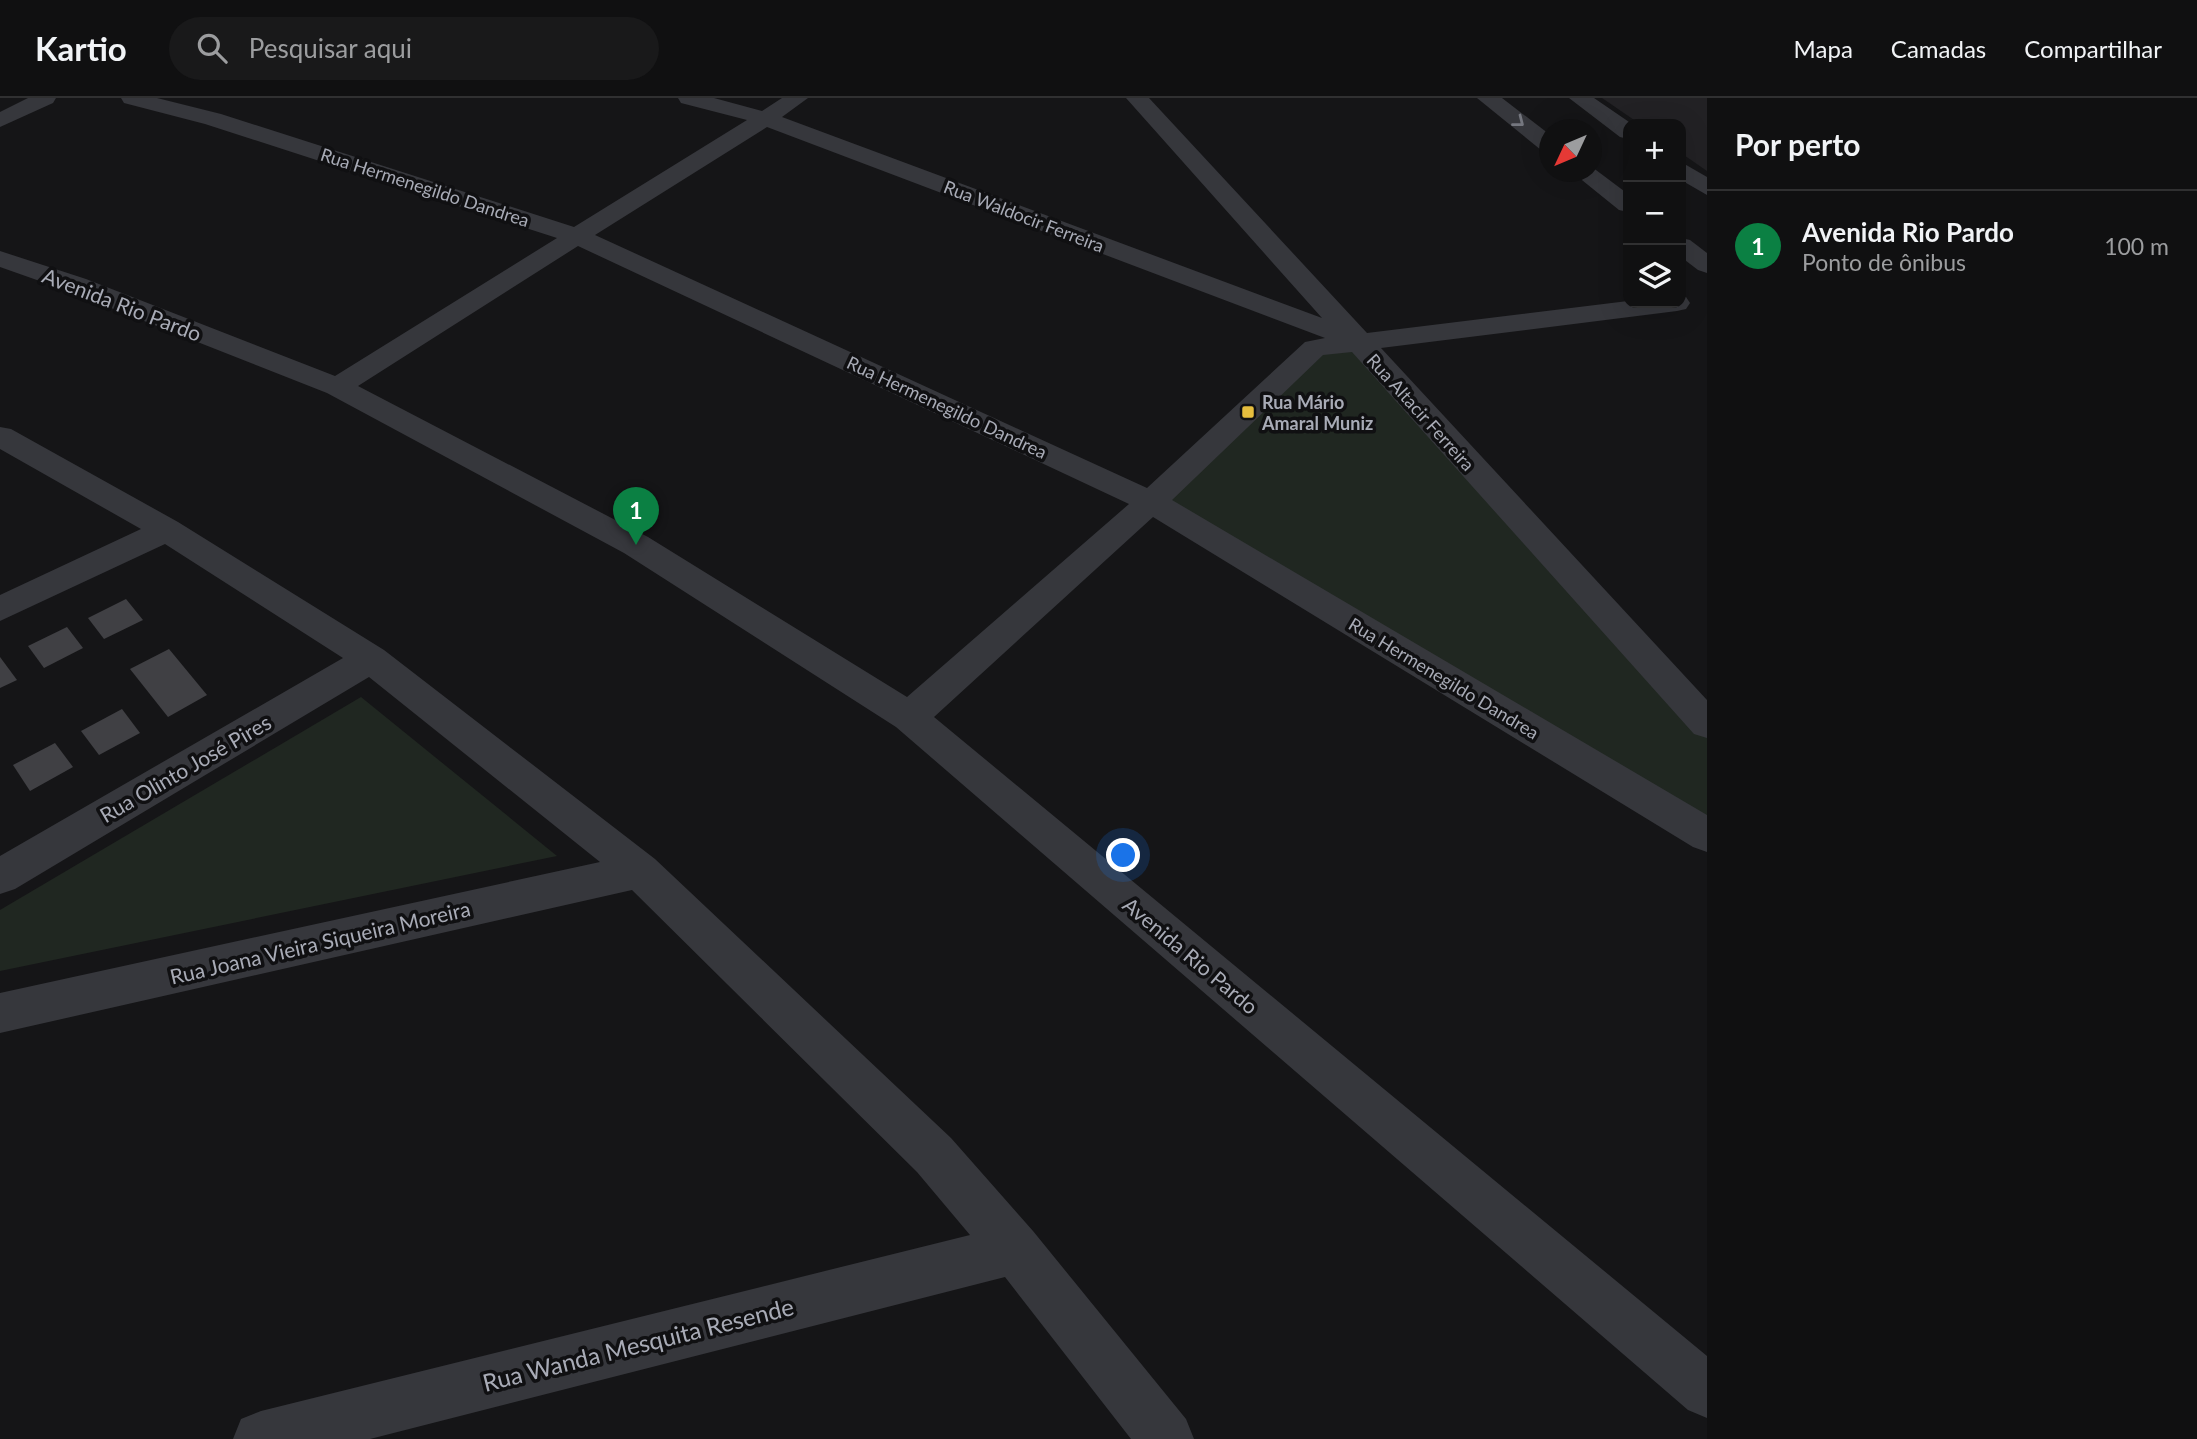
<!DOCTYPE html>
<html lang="pt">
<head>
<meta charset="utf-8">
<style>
	:root { --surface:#101011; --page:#19191a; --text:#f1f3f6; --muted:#9c9d9f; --line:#303031; --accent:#0b8043 }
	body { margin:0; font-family:Lato,sans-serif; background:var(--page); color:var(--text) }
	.controls { position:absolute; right:21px; top:21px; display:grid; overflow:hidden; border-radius:14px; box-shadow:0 7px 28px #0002 }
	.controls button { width:63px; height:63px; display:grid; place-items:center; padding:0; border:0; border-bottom:2px solid var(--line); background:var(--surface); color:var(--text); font:35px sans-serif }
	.compass { position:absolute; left:1539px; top:21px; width:63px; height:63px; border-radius:50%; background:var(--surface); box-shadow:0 7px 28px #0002; rotate:226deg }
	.you { position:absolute; left:1124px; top:758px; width:24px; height:24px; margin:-18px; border:5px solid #fff; border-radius:50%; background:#1a73e8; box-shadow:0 0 0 10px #1a73e833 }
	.badge { display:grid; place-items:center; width:46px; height:46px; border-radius:50%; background:var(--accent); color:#fff; font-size:23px; font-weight:700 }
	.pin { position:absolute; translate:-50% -58px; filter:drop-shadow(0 2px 4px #0008) }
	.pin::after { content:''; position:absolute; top:37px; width:24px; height:21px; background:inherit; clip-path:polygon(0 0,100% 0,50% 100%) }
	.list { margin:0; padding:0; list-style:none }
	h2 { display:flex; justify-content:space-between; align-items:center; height:91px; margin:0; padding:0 28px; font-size:30px }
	h2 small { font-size:23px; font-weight:400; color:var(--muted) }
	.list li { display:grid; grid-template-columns:46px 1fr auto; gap:21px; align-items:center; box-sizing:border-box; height:112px; padding:0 28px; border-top:2px solid var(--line) }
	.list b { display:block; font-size:26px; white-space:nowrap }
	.list p { margin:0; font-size:23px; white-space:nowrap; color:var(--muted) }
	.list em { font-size:23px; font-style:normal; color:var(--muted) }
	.icon { flex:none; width:38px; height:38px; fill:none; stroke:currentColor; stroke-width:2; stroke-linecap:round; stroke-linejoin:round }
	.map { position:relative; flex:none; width:1707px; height:1341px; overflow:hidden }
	header { display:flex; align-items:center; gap:42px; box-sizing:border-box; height:98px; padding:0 35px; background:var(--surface); border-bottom:2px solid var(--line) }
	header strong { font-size:33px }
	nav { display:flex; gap:38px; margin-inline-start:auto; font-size:24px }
	.search { width:490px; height:63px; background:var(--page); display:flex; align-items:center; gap:18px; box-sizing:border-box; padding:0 24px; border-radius:38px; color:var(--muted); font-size:26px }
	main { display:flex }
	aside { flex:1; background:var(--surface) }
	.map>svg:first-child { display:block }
	.built { fill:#222124 }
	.green { fill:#202721 }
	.building { fill:#404044 }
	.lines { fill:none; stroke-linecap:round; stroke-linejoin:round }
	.minor { fill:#36373c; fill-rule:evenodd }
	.oneway { stroke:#75777f }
	.poi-dot { fill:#e6be3e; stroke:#101012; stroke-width:2.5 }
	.labels { text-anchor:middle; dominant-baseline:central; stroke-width:7; stroke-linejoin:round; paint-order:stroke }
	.far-street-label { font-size:18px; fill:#a8abb6; stroke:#101012 }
	.far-poi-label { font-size:18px; font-weight:bold; fill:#a8abb6; stroke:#101012; text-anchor:start }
	.street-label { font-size:21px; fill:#a8abb6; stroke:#101012 }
	.near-street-label { font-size:24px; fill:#a8abb6; stroke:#101012 }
</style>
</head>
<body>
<header>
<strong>Kartio</strong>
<div class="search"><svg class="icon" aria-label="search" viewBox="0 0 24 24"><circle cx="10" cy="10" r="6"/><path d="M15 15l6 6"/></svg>Pesquisar aqui</div>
<nav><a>Mapa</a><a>Camadas</a><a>Compartilhar</a></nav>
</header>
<main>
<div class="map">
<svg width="1707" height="1341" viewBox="0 0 1707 1341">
	<rect width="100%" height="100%" fill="#151517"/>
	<!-- built -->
	<path class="built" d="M 1602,0 L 1707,0 L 1707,73 L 1681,55 L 1681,26 L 1640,26 Z"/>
	<!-- green -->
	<g class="green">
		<path d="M 1355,246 L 1707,632 L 1707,731 L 1156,403 L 1317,252 Z"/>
		<path d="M 361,599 L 557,758 L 0,873 L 0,812 Z"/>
	</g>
	<!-- building -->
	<g class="building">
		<path d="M 126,501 L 143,522 L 104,541 L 88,520 Z"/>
		<path d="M 67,529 L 83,550 L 44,570 L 28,548 Z"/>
		<path d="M 169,551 L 207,597 L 168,619 L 130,571 Z"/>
		<path d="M 0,559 L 17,582 L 0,590 Z"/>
		<path d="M 122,611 L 140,635 L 99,657 L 81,633 Z"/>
		<path d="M 55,645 L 73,669 L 30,693 L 13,667 Z"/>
	</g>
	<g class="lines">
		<!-- minor -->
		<g class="minor">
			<path d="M 28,0 L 56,0 L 53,5 L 0,29 L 0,14 Z"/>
			<path d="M 121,0 L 157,0 L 221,16 L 574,129 L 747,22 L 681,5 L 678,0 L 714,0 L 762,13 L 782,0 L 808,0 L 782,19 L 1322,220 L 1126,0 L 1149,0 L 1367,235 L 1628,203 L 1681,205 L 1681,198 L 1686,199 L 1690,205 L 1686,211 L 1677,213 L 1381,250 L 1707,602 L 1707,640 L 1694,636 L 1352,254 L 1323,257 L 1172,402 L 1707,717 L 1707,754 L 1693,749 L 1153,419 L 934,619 L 1707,1258 L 1707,1320 L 1688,1312 L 896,629 L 624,455 L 327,295 L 68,193 L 0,169 L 0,153 L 86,181 L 335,278 L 557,140 L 205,26 L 124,5 ZM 767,29 L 1325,240 L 1305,244 L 1147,390 L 595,137 ZM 578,148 L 1129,406 L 907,599 L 648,439 L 358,288 Z"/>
			<path d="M 1477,0 L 1502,0 L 1549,36 L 1549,54 L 1541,52 Z"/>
			<path d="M 1569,0 L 1594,0 L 1632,26 L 1628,26 L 1628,41 L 1620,39 Z"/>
			<path d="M 1681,64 L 1707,79 L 1707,97 L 1681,82 Z"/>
			<path d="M 1592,69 L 1628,96 L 1628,114 L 1619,112 L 1572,74 L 1591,74 Z"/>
			<path d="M 1681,140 L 1690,142 L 1707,155 L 1707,175 L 1698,172 L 1681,159 Z"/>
			<path d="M 0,329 L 11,331 L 178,424 L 384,552 L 655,761 L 951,1040 L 1033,1133 L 1186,1321 L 1194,1341 L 1131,1341 L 1005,1179 L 370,1341 L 233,1341 L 241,1321 L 261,1313 L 970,1137 L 917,1074 L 632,792 L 0,935 L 0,895 L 600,764 L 369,579 L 15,791 L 0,796 L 0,758 L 343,560 L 165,446 L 0,523 L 0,497 L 141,431 L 0,351 Z"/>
		</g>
	</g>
	<!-- one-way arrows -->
	<defs><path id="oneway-chevron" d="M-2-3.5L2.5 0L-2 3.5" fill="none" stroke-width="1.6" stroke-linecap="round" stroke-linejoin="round" transform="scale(1.75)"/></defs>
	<use class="oneway" href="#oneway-chevron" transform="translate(1519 24) rotate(38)"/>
	<!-- markers -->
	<rect class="poi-dot" x="1241" y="307" width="14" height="14" rx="3.5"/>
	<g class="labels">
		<!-- far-street labels -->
		<g class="far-street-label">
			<text transform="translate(425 89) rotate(18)">Rua Hermenegildo Dandrea</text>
			<text transform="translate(1024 118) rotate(21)">Rua Waldocir Ferreira</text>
			<text transform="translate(947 309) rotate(25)">Rua Hermenegildo Dandrea</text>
			<text transform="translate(1421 314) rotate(48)">Rua Altacir Ferreira</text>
			<text transform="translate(1444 580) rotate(31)">Rua Hermenegildo Dandrea</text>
		</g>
		<!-- far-poi labels -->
		<g class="far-poi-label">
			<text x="1262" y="304">Rua Mário<tspan x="1262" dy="21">Amaral Muniz</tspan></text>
		</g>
		<!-- street labels -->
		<g class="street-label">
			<text transform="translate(122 206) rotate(21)">Avenida Rio Pardo</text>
			<text transform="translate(185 670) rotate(-30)">Rua Olinto José Pires</text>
			<text transform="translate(320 844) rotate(-13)">Rua Joana Vieira Siqueira Moreira</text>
			<text transform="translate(1191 857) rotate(40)">Avenida Rio Pardo</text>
		</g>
		<!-- near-street labels -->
		<g class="near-street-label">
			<text transform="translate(638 1246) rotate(-14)">Rua Wanda Mesquita Resende</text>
		</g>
	</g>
</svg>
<div class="controls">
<button>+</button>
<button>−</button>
<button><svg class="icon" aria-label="layers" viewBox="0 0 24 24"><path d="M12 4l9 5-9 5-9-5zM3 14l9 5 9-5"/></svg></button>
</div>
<svg class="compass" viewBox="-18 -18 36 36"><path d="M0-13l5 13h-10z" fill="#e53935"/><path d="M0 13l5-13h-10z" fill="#9c9d9f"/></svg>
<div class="you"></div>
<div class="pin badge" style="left:636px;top:447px">1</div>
</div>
<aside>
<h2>Por perto<small></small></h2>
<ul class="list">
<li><span class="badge">1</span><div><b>Avenida Rio Pardo</b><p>Ponto de ônibus</p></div><em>100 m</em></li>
</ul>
</aside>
</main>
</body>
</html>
